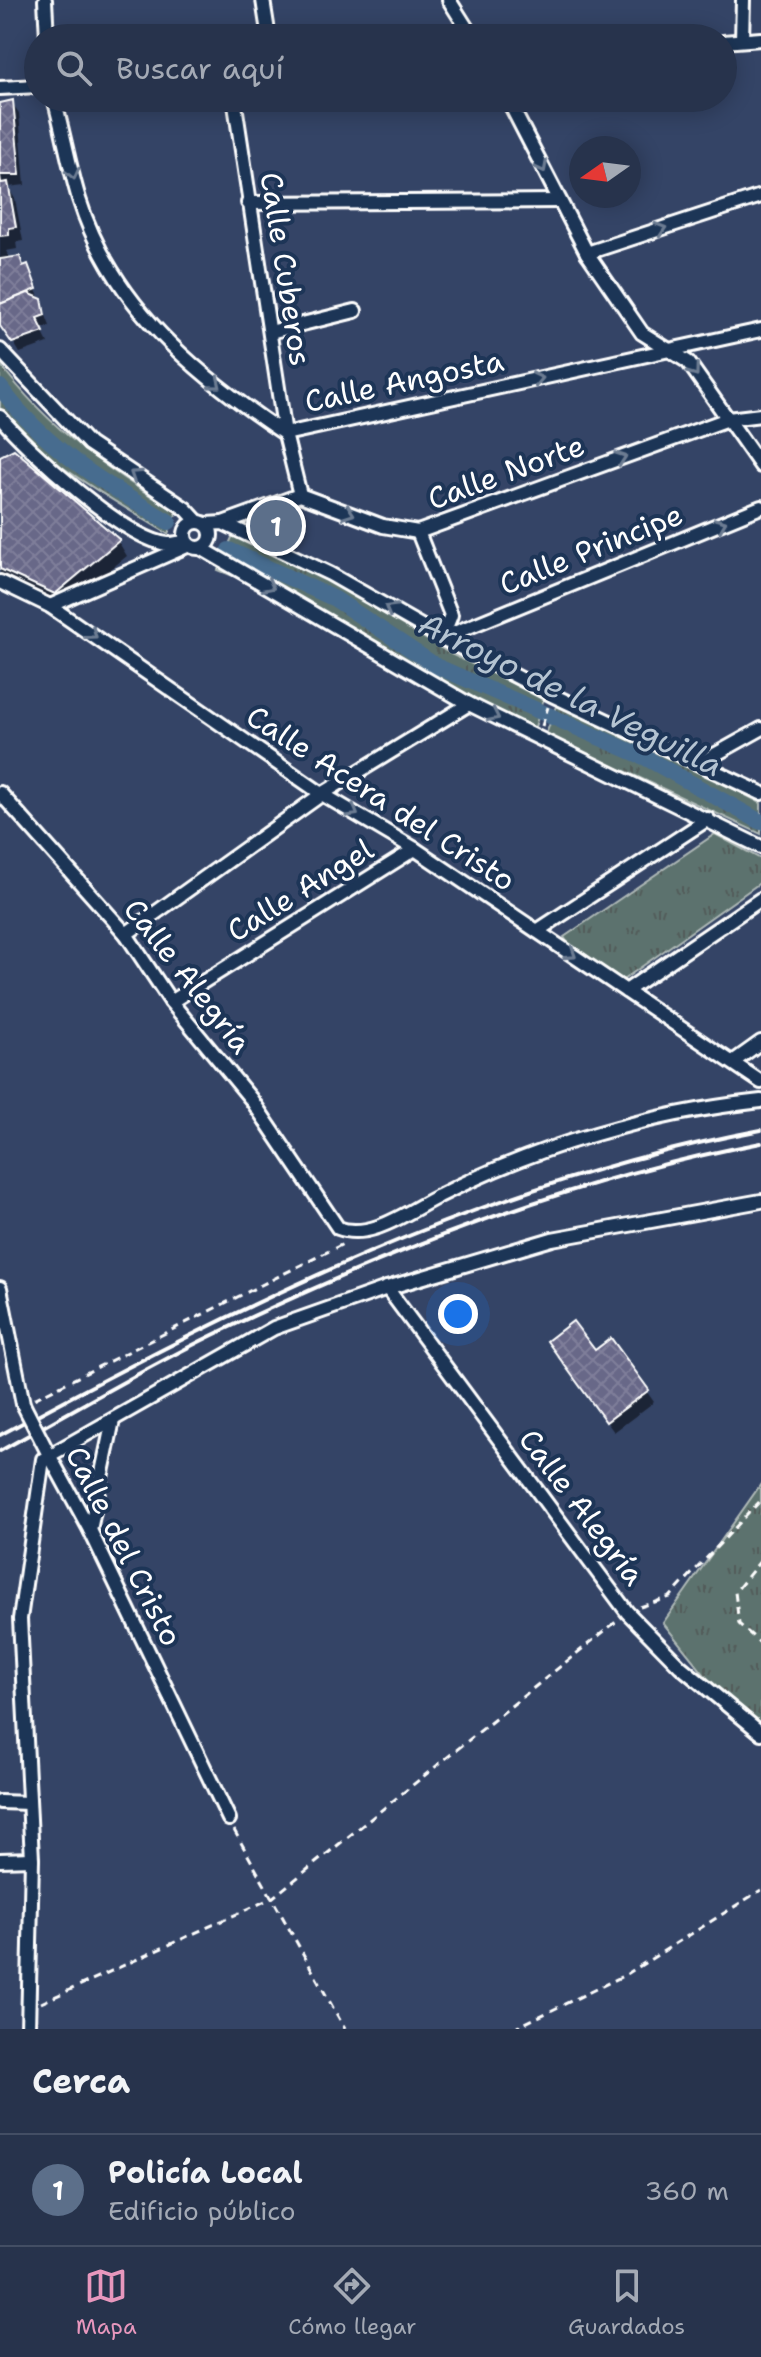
<!DOCTYPE html>
<html lang="es">
<head>
<meta charset="utf-8">
<style>
	:root { --surface:#27334c; --page:#2f3b53; --text:#f1f3f6; --muted:#a4aab5; --line:#434e64; --accent:#e797bd }
	body { margin:0; font-family:"Shantell Sans",sans-serif; background:var(--page); color:var(--text) }
	.compass { position:absolute; left:569px; top:136px; width:72px; height:72px; border-radius:50%; background:var(--surface); box-shadow:0 4px 20px #0003; rotate:256deg }
	.you { position:absolute; left:458px; top:1314px; width:28px; height:28px; margin:-20px; border:6px solid #fff; border-radius:50%; background:#1a73e8; box-shadow:0 0 0 12px #1a73e833 }
	.badge { display:grid; place-items:center; width:52px; height:52px; border-radius:50%; background:var(--accent); color:#fff; font-size:26px; font-weight:700 }
	.pin { position:absolute; translate:-50% -50%; border:4px solid #fff; box-shadow:0 2px 8px #0006 }
	.list { margin:0; padding:0; list-style:none }
	h2 { display:flex; justify-content:space-between; align-items:center; height:104px; margin:0; padding:0 32px; font-size:34px }
	h2 small { font-size:26px; font-weight:400; color:var(--muted) }
	.list li { display:grid; grid-template-columns:52px 1fr auto; gap:24px; align-items:center; box-sizing:border-box; height:112px; padding:0 32px; border-top:2px solid var(--line) }
	.list b { display:block; font-size:30px; white-space:nowrap }
	.list p { margin:0; font-size:26px; white-space:nowrap; color:var(--muted) }
	.list em { font-size:26px; font-style:normal; color:var(--muted) }
	.icon { flex:none; width:44px; height:44px; fill:none; stroke:currentColor; stroke-width:2; stroke-linecap:round; stroke-linejoin:round }
	.map { position:relative; flex:none; width:761px; height:2029px; overflow:hidden }
	.search { position:absolute; background:var(--surface); box-shadow:0 4px 20px #0003; left:24px; right:24px; top:24px; height:88px; display:flex; align-items:center; gap:20px; box-sizing:border-box; padding:0 28px; border-radius:44px; color:var(--muted); font-size:30px }
	.sheet { height:216px; background:var(--surface) }
	nav { display:flex; justify-content:space-around; align-items:center; box-sizing:border-box; height:112px; border-top:2px solid var(--line); background:var(--surface); font-size:22px; color:var(--muted) }
	nav a { display:grid; justify-items:center; gap:4px }
	nav .on { color:var(--accent) }
	.map>svg:first-child { display:block }
	.park { fill:url(#park-tufts); stroke:#aeb8b6; stroke-width:2 }
	.shadow { fill:#0007 }
	.lines { fill:none; stroke-linecap:round; stroke-linejoin:round }
	.canal { stroke:#476c8f; stroke-width:16 }
	.building { fill:url(#building-cross-hatch); stroke:#fff; stroke-width:2 }
	.street-casing { stroke:#fff; stroke-width:18 }
	.path { stroke:#fff; stroke-width:3; stroke-dasharray:8 6; stroke-linecap:butt }
	.street { stroke:#1d3557; stroke-width:12 }
	.rail { stroke:#fff; stroke-width:4 }
	.street-bridge-casing { stroke:#fff; stroke-width:18; stroke-linecap:butt }
	.street-bridge { stroke:#1d3557; stroke-width:12 }
	.oneway { stroke:#6c7c92 }
	.labels { text-anchor:middle; dominant-baseline:central; stroke-width:8; stroke-linejoin:round; paint-order:stroke }
	.street-label { font-size:30px; fill:#fff; stroke:#1d3557 }
	.water-label { font-size:32px; font-style:italic; fill:#b5c4d2; stroke:#1d3557 }
</style>
</head>
<body>
<div class="map">
<svg width="761" height="2029" viewBox="0 0 761 2029">
	<defs>
		<pattern id="park-tufts" width="24" height="20" patternUnits="userSpaceOnUse" patternTransform="scale(2)"><rect width="24" height="20" fill="#5c726e"/><path d="M3 7l-1-3M5 7V3M7 7l1-3M15 17l-1-3M17 17v-4M19 17l1-3" fill="none" stroke="#525b5a"/></pattern>
		<pattern id="building-cross-hatch" width="8" height="8" patternUnits="userSpaceOnUse" patternTransform="scale(2)"><rect width="8" height="8" fill="#686788"/><path d="M0 0l8 8M0 8l8-8" fill="none" stroke="#7f7e9a"/></pattern>
	</defs>
	<rect width="100%" height="100%" fill="#344466"/>
	<filter id="ink" filterUnits="userSpaceOnUse"><feTurbulence type="fractalNoise" baseFrequency=".0125" numOctaves="2"/><feDisplacementMap in="SourceGraphic" scale="16" xChannelSelector="R" yChannelSelector="G"/><feConvolveMatrix kernelMatrix="1 2 1 2 8 2 1 2 1" color-interpolation-filters="sRGB"/></filter>
	<g filter="url(#ink)">
		<!-- park -->
		<g class="park">
			<path d="M 0,364 C 48,428 109,471 177,512 L 168,534 C 135,513 9,442 0,408 C 0,395 0,377 0,364 Z"/>
			<path d="M 233,535 L 324,578 L 451,654 L 544,698 L 534,730 L 438,681 L 298,602 L 218,570 Z"/>
			<path d="M 559,698 L 761,803 L 761,834 L 627,772 L 544,740 Z"/>
			<path d="M 715,834 L 761,859 L 761,882 L 620,982 L 574,952 L 564,937 Z"/>
			<path d="M 761,1484 L 761,1728 L 736,1714 L 663,1623 Z"/>
		</g>
		<!-- shadow -->
		<g class="shadow">
			<path d="M 12,103 L 19,113 L 25,185 L 8,187 L 15,199 L 23,241 L 16,242 L 17,249 L 6,251 L 11,260 L 19,258 L 24,268 L 27,266 L 50,326 L 41,329 L 48,343 L 20,353 L 0,320 L 0,105 Z"/>
			<path d="M 0,459 L 118,541 L 127,556 L 64,607 L 0,578 Z"/>
			<path d="M 611,1341 L 654,1402 L 614,1432 L 555,1352 L 594,1353 Z"/>
		</g>
		<g class="lines">
			<!-- canal -->
			<g class="canal">
				<path d="M 0,387 C 43,447 106,485 169,522"/>
				<path d="M 229,550 L 335,599 L 436,666 L 646,758 L 761,822"/>
			</g>
		</g>
		<!-- building -->
		<g class="building">
			<path d="M 13,100 L 20,175 L 0,175 L 0,103 Z"/>
			<path d="M 0,176 L 1,183 L 8,182 L 16,227 L 9,228 L 9,235 L 0,236 Z"/>
			<path d="M 20,256 L 23,266 L 28,264 L 37,289 L 0,304 L 0,259 Z"/>
			<path d="M 28,293 L 42,299 L 45,315 L 37,318 L 44,332 L 12,343 L 0,326 L 0,304 Z"/>
			<path d="M 14,449 L 120,540 L 55,594 L 0,569 L 0,456 Z"/>
			<path d="M 573,1321 L 595,1350 L 611,1338 L 649,1390 L 606,1422 L 547,1341 Z"/>
		</g>
		<g class="lines">
			<defs>
				<g id="street">
					<path d="M 45,0 L 47,38"/>
					<path d="M 263,0 L 269,38"/>
					<path d="M 449,0 L 473,38"/>
					<path d="M 742,40 L 743,0"/>
					<path d="M 723,42 L 761,39"/>
					<path d="M 0,88 L 38,86"/>
					<path d="M 54,98 C 63,131 69,166 79,199 C 112,305 196,375 285,434 L 761,330"/>
					<path d="M 234,98 L 285,434 L 300,495"/>
					<path d="M 507,98 L 587,253 L 642,333 L 688,362 L 761,466"/>
					<path d="M 248,203 L 560,201"/>
					<path d="M 587,253 L 761,196"/>
					<path d="M 270,332 L 355,311"/>
					<path d="M 0,350 L 89,444 L 186,509 L 197,521"/>
					<path d="M 0,417 C 26,449 127,541 168,544 C 173,544 180,542 186,542"/>
					<circle cx="198" cy="535" r="13"/>
					<path d="M 223,523 L 300,495 L 383,526 L 418,532 L 728,419 L 761,415"/>
					<path d="M 206,524 L 223,523 L 330,574 L 442,638 L 552,695 L 761,793"/>
					<path d="M 418,532 L 451,615 L 442,638"/>
					<path d="M 201,548 L 469,704 L 761,847"/>
					<path d="M 0,582 L 50,606 L 322,794 L 415,849 L 761,1082"/>
					<path d="M 50,606 L 187,546"/>
					<path d="M 442,638 L 761,507"/>
					<path d="M 700,763 L 761,729"/>
					<path d="M 0,793 L 126,934 L 171,1002 L 251,1099 L 338,1228 C 371,1241 410,1210 439,1196 C 538,1145 651,1113 761,1101"/>
					<path d="M 537,931 L 708,819"/>
					<path d="M 126,934 L 322,794 L 469,704"/>
					<path d="M 626,991 L 761,899"/>
					<path d="M 171,1002 L 415,849"/>
					<path d="M 733,1062 L 761,1042"/>
					<path d="M 0,1288 L 23,1404"/>
					<path d="M 387,1288 L 627,1612 L 680,1666 L 761,1733"/>
					<path d="M 47,1451 L 90,1530 L 229,1819"/>
					<path d="M 90,1530 L 113,1420"/>
					<path d="M 0,1802 L 29,1803"/>
					<path d="M 0,1860 L 32,1859"/>
					<path d="M 28,2029 L 32,1859 L 20,1619 L 43,1459 L 274,1328 L 387,1288 L 552,1239 L 761,1201"/>
				</g>
			</defs>
			<!-- street casing -->
			<use href="#street" class="street-casing"/>
			<!-- path -->
			<g class="path">
				<path d="M 542,726 L 548,707"/>
				<path d="M 34,1399 L 345,1243"/>
				<path d="M 761,1560 L 735,1592 L 739,1624 L 761,1644"/>
				<path d="M 640,1607 L 670,1597 L 761,1500"/>
				<path d="M 234,1830 L 345,2029"/>
				<path d="M 41,2003 L 272,1898 L 617,1621"/>
				<path d="M 513,2029 L 627,1974 L 761,1890"/>
			</g>
			<!-- street -->
			<use href="#street" class="street"/>
			<!-- rail -->
			<g class="rail">
				<path d="M 0,1435 C 245,1303 485,1182 761,1130"/>
				<path d="M 0,1451 C 71,1412 141,1370 213,1335 C 388,1251 570,1179 761,1143"/>
			</g>
			<defs>
				<path id="street-bridge" d="M 23,1404 L 47,1451"/>
			</defs>
			<!-- street-bridge casing -->
			<use href="#street-bridge" class="street-bridge-casing"/>
			<!-- street-bridge -->
			<use href="#street-bridge" class="street-bridge"/>
		</g>
		<!-- one-way arrows -->
		<defs><path id="oneway-chevron" d="M-2-3.5L2.5 0L-2 3.5" fill="none" stroke-width="1.6" stroke-linecap="round" stroke-linejoin="round" transform="scale(2)"/></defs>
		<g class="oneway">
			<use href="#oneway-chevron" transform="translate(542 167) rotate(63)"/>
			<use href="#oneway-chevron" transform="translate(73 174) rotate(77)"/>
			<use href="#oneway-chevron" transform="translate(661 229) rotate(-18)"/>
			<use href="#oneway-chevron" transform="translate(694 371) rotate(54)"/>
			<use href="#oneway-chevron" transform="translate(538 379) rotate(-12)"/>
			<use href="#oneway-chevron" transform="translate(216 384) rotate(40)"/>
			<use href="#oneway-chevron" transform="translate(621 458) rotate(-20)"/>
			<use href="#oneway-chevron" transform="translate(135 475) rotate(-146)"/>
			<use href="#oneway-chevron" transform="translate(349 513) rotate(20)"/>
			<use href="#oneway-chevron" transform="translate(721 524) rotate(-22)"/>
			<use href="#oneway-chevron" transform="translate(269 586) rotate(27)"/>
			<use href="#oneway-chevron" transform="translate(390 609) rotate(-150)"/>
			<use href="#oneway-chevron" transform="translate(92 634) rotate(35)"/>
			<use href="#oneway-chevron" transform="translate(494 716) rotate(26)"/>
			<use href="#oneway-chevron" transform="translate(353 812) rotate(30)"/>
			<use href="#oneway-chevron" transform="translate(571 954) rotate(34)"/>
		</g>
	</g>
	<g class="labels">
		<!-- street labels -->
		<g class="street-label">
			<text transform="translate(286 269) rotate(81)">Calle Cuberos</text>
			<text transform="translate(404 381) rotate(-12)">Calle Angosta</text>
			<text transform="translate(506 472) rotate(-20)">Calle Norte</text>
			<text transform="translate(591 549) rotate(-22)">Calle Principe</text>
			<text transform="translate(381 798) rotate(33)">Calle Acera del Cristo</text>
			<text transform="translate(300 890) rotate(-32)">Calle Angel</text>
			<text transform="translate(188 976) rotate(52)">Calle Alegría</text>
			<text transform="translate(582 1507) rotate(53)">Calle Alegría</text>
			<text transform="translate(124 1546) rotate(63)">Calle del Cristo</text>
		</g>
		<!-- water labels -->
		<g class="water-label">
			<text transform="translate(571 694) rotate(26)">Arroyo de la Veguilla</text>
		</g>
	</g>
</svg>
<svg class="compass" viewBox="-18 -18 36 36"><path d="M0-13l5 13h-10z" fill="#e53935"/><path d="M0 13l5-13h-10z" fill="#a4aab5"/></svg>
<div class="you"></div>
<div class="pin badge" style="left:276px;top:526px;background:#5c6f8a">1</div>
<div class="search"><svg class="icon" aria-label="search" viewBox="0 0 24 24"><circle cx="10" cy="10" r="6"/><path d="M15 15l6 6"/></svg>Buscar aquí</div>
</div>
<section class="sheet">
<h2>Cerca<small></small></h2>
<ul class="list">
<li><span class="badge" style="background:#5c6f8a">1</span><div><b>Policía Local</b><p>Edificio público</p></div><em>360 m</em></li>
</ul>
</section>
<nav>
<a class="on"><svg class="icon" aria-label="map" viewBox="0 0 24 24"><path d="M3 6l6-2 6 2 6-2v14l-6 2-6-2-6 2zM9 4v14M15 6v14"/></svg>Mapa</a>
<a><svg class="icon" aria-label="directions" viewBox="0 0 24 24"><path d="M12 3l9 9-9 9-9-9zM9 14v-3h6M13 9l2 2-2 2"/></svg>Cómo llegar</a>
<a><svg class="icon" aria-label="saved" viewBox="0 0 24 24"><path d="M7 4h10v16l-5-4-5 4z"/></svg>Guardados</a>
</nav>
</body>
</html>
